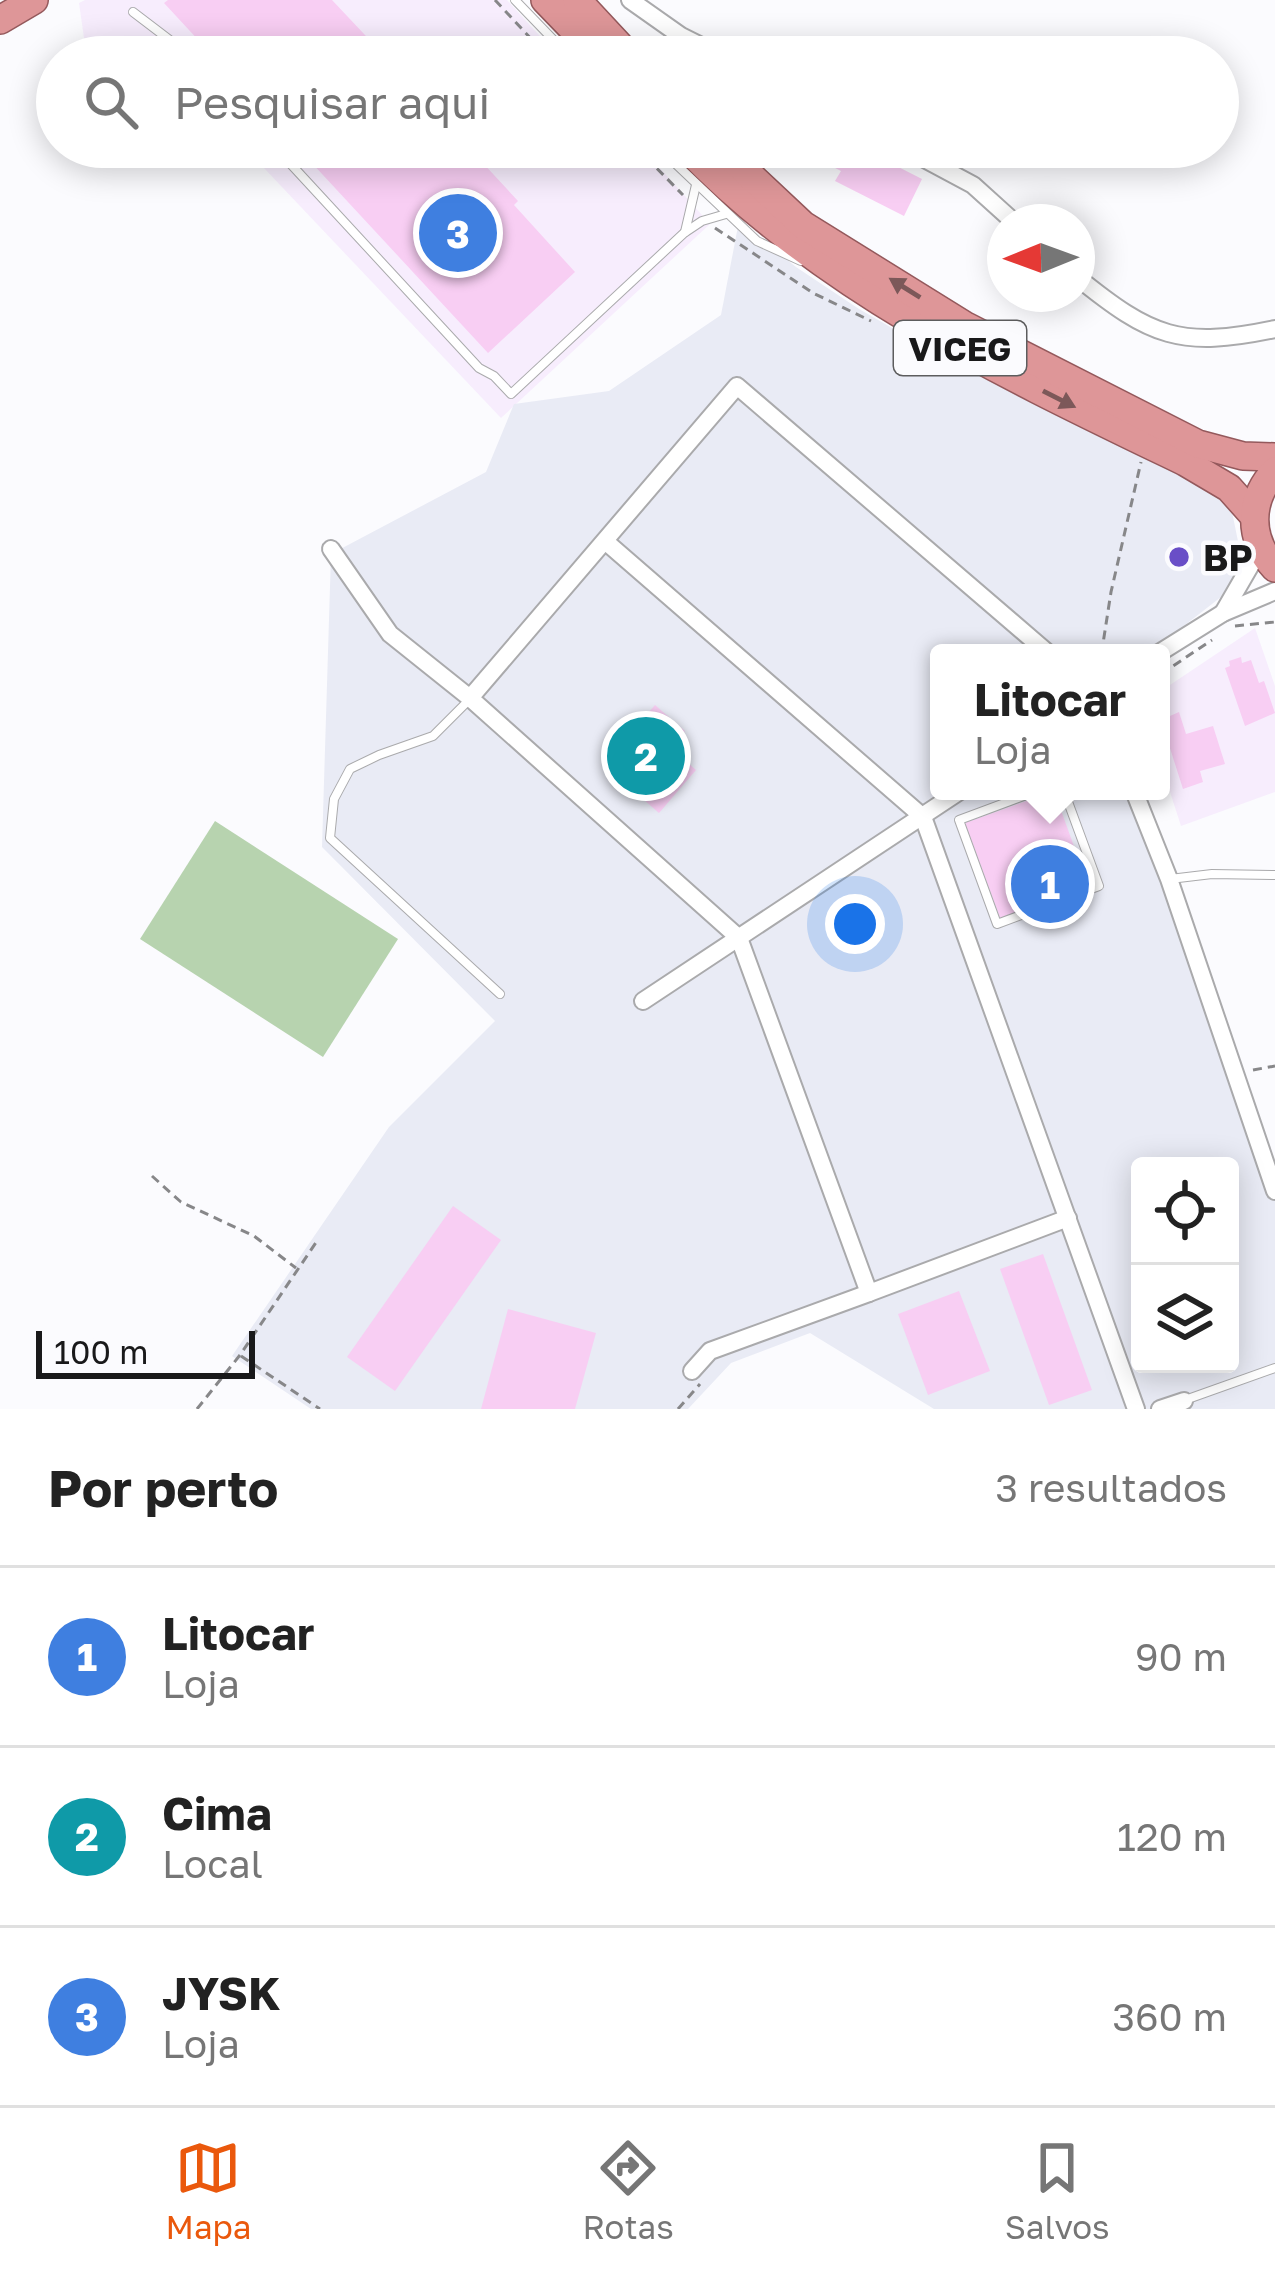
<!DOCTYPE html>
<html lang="pt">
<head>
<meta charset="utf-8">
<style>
	:root { --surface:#fff; --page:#f6f6f6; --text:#222; --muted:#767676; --line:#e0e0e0; --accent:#ea580c }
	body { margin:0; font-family:"Golos Text",sans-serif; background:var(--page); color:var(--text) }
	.controls { position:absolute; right:36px; bottom:36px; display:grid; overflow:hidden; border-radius:12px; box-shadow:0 6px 30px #0003 }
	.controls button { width:108px; height:108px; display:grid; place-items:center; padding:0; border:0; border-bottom:3px solid var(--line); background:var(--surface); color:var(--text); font:60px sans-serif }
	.compass { position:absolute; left:987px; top:204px; width:108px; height:108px; border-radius:50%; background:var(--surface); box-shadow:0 6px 30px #0003; rotate:269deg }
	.scale { position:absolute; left:36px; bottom:30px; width:219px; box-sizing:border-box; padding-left:12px; border:6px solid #19191a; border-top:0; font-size:33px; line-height:42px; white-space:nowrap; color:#19191a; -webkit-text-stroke:9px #fbfbfe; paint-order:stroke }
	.you { position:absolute; left:855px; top:924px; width:42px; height:42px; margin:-30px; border:9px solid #fff; border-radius:50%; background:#1a73e8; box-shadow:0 0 0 18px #1a73e833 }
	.badge { display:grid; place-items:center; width:78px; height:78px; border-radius:50%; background:var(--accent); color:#fff; font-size:39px; font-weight:700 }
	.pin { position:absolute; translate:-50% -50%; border:6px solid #fff; box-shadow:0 3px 12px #0006 }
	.popup { position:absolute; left:930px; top:644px; width:240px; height:156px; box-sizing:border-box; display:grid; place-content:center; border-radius:12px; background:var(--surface); filter:drop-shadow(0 3px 9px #0005); font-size:39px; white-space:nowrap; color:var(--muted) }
	.popup b { font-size:45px; color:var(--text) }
	.popup::after { content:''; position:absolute; left:50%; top:100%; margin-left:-24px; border:24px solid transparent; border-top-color:var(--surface) }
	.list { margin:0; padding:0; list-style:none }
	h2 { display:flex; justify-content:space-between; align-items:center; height:156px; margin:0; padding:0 48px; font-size:51px }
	h2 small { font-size:39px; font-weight:400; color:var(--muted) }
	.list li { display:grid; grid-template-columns:78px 1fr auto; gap:36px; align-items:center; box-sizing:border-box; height:180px; padding:0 48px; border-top:3px solid var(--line) }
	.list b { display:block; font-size:45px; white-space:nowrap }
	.list p { margin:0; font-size:39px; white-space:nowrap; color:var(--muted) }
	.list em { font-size:39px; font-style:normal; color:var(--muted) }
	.icon { flex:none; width:66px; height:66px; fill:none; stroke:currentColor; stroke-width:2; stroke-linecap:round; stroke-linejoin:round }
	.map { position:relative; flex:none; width:1275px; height:1409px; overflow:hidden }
	.search { position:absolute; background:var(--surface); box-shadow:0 6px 30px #0003; left:36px; right:36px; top:36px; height:132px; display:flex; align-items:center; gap:30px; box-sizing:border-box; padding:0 42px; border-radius:66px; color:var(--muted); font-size:45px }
	.sheet { height:696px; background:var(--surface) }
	nav { display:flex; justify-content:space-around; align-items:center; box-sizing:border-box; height:168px; border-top:3px solid var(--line); background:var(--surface); font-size:33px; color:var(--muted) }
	nav a { display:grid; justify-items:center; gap:6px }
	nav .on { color:var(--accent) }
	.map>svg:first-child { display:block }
	.commercial { fill:#f7edfd }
	.built { fill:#e9ebf5; fill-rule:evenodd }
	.green { fill:#b7d3af }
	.building { fill:#f8cef3 }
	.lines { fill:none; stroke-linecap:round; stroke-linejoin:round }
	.service-casing { stroke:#aaaaac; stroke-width:10 }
	.minor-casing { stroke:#aaaaac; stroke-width:20 }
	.trunk-casing { stroke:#94595c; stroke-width:30 }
	.path { stroke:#878789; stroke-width:3; stroke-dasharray:9 6; stroke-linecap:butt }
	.service { stroke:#fff; stroke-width:8 }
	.minor { stroke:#fff; stroke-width:16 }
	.trunk { stroke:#de9698; stroke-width:27 }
	.oneway { fill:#7c5859 }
	.poi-dot { fill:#694ec7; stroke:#fbfbfe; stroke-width:4.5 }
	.labels { text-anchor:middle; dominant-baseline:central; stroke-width:9; stroke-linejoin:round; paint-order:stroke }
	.shield { fill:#fbfbfe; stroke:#5d5d5e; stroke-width:3 }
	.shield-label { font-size:33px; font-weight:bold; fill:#19191a }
	.poi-label { font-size:36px; font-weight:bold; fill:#19191a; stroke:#fbfbfe; text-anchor:start }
</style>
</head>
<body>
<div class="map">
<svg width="1275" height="1409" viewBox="0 0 1275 1409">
	<rect width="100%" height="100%" fill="#fbfbfe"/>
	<!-- commercial -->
	<g class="commercial">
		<path d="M 85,0 L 507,0 L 559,57 L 129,57 L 84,38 L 79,3 Z"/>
		<path d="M 244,147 L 641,147 L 710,224 L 501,418 Z"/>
		<path d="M 1255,628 L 1275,686 L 1275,792 L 1181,826 L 1161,764 L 1161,691 Z"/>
	</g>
	<!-- built -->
	<path class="built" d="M 739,221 L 796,267 L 859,309 L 932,351 L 1212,489 L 1232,512 L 1239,546 L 1236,575 L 1221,597 L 1149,653 L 939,653 L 939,791 L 1134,791 L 1275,1191 L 1275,1409 L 934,1409 L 810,1333 L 731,1363 L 688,1409 L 311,1409 L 232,1356 L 389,1127 L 495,1021 L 322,847 L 331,554 L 486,472 L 514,404 L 609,391 L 721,315 ZM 1140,1166 L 1230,1166 L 1230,1364 L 1140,1364 Z"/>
	<!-- green -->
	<path class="green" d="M 215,821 L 398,939 L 323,1057 L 140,939 Z"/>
	<!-- building -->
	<g class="building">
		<path d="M 168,0 L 332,0 L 381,52 L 389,44 L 398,54 L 214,57 L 164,3 Z"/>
		<path d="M 297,147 L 468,147 L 518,201 L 514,205 L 575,272 L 488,353 Z"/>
		<path d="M 804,147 L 859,147 L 922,179 L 904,216 L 835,181 L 841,171 L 802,151 Z"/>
		<path d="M 1241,657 L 1242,663 L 1251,660 L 1259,683 L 1264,681 L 1275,713 L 1245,726 L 1225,668 L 1230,666 L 1229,661 Z"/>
		<path d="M 655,705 L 685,731 L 671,748 L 696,770 L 659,813 L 604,765 Z"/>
		<path d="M 1179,712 L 1186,734 L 1213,726 L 1225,764 L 1200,771 L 1203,782 L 1183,789 L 1161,720 Z"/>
		<path d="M 1054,791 L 1088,885 L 1000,918 L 965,823 Z"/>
		<path d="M 453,1206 L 501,1240 L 395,1391 L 347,1357 Z"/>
		<path d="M 1043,1254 L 1092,1390 L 1049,1405 L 1000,1269 Z"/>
		<path d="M 959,1291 L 990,1371 L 928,1395 L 898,1314 Z"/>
		<path d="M 508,1309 L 596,1333 L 575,1409 L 481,1409 Z"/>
	</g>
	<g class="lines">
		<defs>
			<g id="service">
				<path d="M 515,0 L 570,57"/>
				<path d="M 133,12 L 192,57"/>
				<path d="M 275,147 L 479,368 L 494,376 L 511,394 L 684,233 L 702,221 L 726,214"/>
				<path d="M 658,147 L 757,241 L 801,261"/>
				<path d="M 685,232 L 696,185"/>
				<path d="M 469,700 L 433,736 L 379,755 L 350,769 L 334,799 L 330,838 L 500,994"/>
				<path d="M 1037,791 L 959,820 L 997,924 L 1099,886 L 1064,791"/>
				<path d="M 1170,879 L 1212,874 L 1275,875"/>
				<path d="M 1185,1400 L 1275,1368"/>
			</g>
			<g id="minor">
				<path d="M 630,0 L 681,36 L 723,57"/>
				<path d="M 902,147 L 973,185 L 1014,222"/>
				<path d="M 1077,277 C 1151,337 1180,349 1275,329"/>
				<path d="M 605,541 L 923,817 L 1136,1409"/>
				<path d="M 331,549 L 390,634 L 470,698"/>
				<path d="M 1223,613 L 1260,549"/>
				<path d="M 1159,653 L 1223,613 L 1275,591"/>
				<path d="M 1134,791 L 1169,879 L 1275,1191"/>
				<path d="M 643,1001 L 960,791"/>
				<path d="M 869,1293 L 1068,1218"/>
				<path d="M 692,1371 L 710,1351 L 869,1293 L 739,938 L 470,698 L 737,386 L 1048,653"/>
				<path d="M 1160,1409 L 1184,1401"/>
			</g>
			<g id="trunk">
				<path d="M 545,0 L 600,57"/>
				<path d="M 577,0 L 630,57"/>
				<path d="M 0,20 L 34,0"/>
				<path d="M 686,147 C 825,291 1007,376 1185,462 L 1229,488 L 1254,516"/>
				<path d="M 720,147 L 803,225 L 964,325 L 1198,444 L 1243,456 L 1275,457"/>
				<path d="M 1275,471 C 1248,500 1248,539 1275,568"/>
			</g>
		</defs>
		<!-- service casing -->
		<use href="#service" class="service-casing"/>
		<!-- minor casing -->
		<use href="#minor" class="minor-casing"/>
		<!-- trunk casing -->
		<use href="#trunk" class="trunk-casing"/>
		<!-- path -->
		<g class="path">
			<path d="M 495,0 L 548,57"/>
			<path d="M 636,147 L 683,195"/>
			<path d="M 715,228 L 813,293 L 871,321"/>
			<path d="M 1235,626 L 1275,622"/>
			<path d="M 1105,653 L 1102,650 L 1111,592 L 1141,462"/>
			<path d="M 1161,674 L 1212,640"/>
			<path d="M 1253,1070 L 1275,1066"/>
			<path d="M 152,1176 L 181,1202 L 254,1236 L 296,1268"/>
			<path d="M 241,1356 L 320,1409"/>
			<path d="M 197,1409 L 240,1355 L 317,1241"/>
			<path d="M 678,1409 L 700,1384"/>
		</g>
		<!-- service -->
		<use href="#service" class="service"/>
		<!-- minor -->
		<use href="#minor" class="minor"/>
		<!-- trunk -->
		<use href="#trunk" class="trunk"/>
	</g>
	<!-- one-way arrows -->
	<defs><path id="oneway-solid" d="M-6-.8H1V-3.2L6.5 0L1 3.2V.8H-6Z" transform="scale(3)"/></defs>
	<g class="oneway">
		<use href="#oneway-solid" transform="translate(905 288) rotate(-148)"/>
		<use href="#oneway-solid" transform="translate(1059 399) rotate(27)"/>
	</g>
	<!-- markers -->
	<circle class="poi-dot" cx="1179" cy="557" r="12"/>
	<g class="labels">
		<!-- shield labels -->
		<rect class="shield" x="894" y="321" width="132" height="54" rx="9"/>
		<g class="shield-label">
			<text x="960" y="348">VICEG</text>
		</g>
		<!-- poi labels -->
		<g class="poi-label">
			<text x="1203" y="557">BP</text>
		</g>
	</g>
</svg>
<div class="controls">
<button><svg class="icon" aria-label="locate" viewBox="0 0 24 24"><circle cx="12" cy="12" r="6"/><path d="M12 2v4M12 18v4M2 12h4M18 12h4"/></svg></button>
<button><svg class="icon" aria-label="layers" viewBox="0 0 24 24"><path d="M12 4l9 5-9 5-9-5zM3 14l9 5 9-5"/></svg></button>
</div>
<svg class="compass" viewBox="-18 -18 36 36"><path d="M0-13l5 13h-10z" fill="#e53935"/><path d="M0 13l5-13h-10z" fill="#767676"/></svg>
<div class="scale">100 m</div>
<div class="you"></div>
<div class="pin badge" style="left:1050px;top:884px;background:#3f7fe0">1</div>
<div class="popup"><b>Litocar</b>Loja</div>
<div class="pin badge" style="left:646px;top:756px;background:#0f9aa8">2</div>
<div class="pin badge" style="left:458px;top:233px;background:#3f7fe0">3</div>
<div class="search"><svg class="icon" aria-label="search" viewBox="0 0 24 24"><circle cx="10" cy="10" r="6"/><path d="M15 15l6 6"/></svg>Pesquisar aqui</div>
</div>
<section class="sheet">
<h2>Por perto<small>3 resultados</small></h2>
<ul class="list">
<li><span class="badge" style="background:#3f7fe0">1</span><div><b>Litocar</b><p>Loja</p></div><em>90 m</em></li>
<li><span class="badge" style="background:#0f9aa8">2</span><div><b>Cima</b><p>Local</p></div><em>120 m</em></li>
<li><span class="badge" style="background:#3f7fe0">3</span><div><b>JYSK</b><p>Loja</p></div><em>360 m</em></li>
</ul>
</section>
<nav>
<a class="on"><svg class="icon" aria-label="map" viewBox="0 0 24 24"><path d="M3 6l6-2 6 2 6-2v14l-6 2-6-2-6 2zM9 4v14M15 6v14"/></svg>Mapa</a>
<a><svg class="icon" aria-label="directions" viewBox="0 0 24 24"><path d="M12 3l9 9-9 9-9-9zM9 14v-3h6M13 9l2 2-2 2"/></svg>Rotas</a>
<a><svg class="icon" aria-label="saved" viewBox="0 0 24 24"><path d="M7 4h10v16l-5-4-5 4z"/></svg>Salvos</a>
</nav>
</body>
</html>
